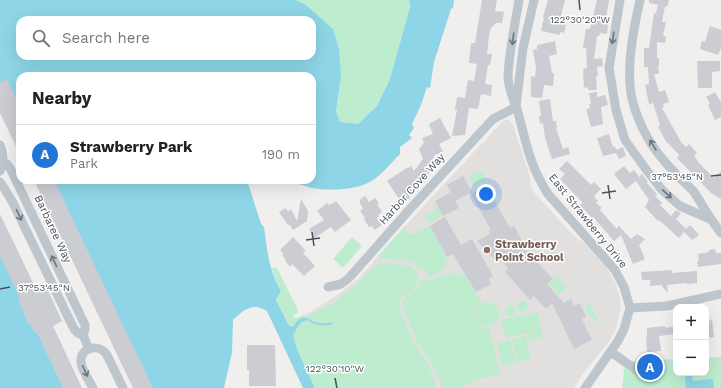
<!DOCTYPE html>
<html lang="en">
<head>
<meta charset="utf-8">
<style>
	:root { --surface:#fff; --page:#f2f2f2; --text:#222; --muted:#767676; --line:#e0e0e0; --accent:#2275d6 }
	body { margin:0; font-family:"Work Sans",sans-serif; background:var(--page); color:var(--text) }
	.controls { position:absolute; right:12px; bottom:12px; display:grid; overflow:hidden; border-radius:8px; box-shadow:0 4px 16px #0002 }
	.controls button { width:36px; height:36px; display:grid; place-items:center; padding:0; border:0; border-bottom:1px solid var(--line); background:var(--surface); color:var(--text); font:20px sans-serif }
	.you { position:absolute; left:486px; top:194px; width:14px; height:14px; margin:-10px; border:3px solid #fff; border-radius:50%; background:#1a73e8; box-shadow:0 0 0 6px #1a73e833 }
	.badge { display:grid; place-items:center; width:26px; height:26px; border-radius:50%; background:var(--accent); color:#fff; font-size:13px; font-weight:700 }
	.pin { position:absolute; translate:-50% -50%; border:2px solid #fff; box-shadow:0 1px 4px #0006 }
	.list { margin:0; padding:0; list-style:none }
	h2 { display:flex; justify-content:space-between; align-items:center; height:52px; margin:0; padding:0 16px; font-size:17px }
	h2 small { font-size:13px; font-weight:400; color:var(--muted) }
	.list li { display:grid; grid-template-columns:26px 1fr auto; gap:12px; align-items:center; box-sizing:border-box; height:60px; padding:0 16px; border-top:1px solid var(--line) }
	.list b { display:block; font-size:15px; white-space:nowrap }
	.list p { margin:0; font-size:13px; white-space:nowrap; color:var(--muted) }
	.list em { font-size:13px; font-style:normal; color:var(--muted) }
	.icon { flex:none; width:22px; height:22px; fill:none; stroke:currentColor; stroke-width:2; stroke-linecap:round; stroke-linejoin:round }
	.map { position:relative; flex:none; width:721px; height:388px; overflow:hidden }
	.search { position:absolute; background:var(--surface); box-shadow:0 4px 16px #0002; left:16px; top:16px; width:300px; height:44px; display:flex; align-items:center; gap:10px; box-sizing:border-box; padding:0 14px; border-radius:12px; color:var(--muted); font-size:15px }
	.panel { position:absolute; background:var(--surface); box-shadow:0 4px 16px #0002; left:16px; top:72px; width:300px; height:112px; border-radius:12px }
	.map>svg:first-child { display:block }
	.education { fill:#e2dfdf }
	.green { fill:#beeccf }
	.water { fill:#8ed6e7; fill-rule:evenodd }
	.building { fill:#cbcdd3 }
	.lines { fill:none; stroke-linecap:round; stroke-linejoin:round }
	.minor { stroke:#bdc6cc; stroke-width:9 }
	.oneway { stroke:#6a757c }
	.ticks { fill:none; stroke:#47525a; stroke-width:1.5 }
	.education-dot { fill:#8d6e63; stroke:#fff; stroke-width:1.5 }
	.labels { text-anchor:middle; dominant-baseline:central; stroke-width:3; stroke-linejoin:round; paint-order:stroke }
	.street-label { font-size:11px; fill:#47525a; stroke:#fff }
	.education-label { font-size:11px; font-weight:bold; fill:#785e54; stroke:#fff; text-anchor:start }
	.ticks-label { font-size:10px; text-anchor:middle; fill:#47525a; stroke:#fff; stroke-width:3; stroke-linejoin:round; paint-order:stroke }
</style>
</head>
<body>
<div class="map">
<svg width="721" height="388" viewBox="0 0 721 388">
	<rect width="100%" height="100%" fill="#f1eeee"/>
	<!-- education -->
	<path class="education" d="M 504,120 L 509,120 L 513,125 L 529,174 L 531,187 L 536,195 L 575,237 L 584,243 L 606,267 L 616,284 L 621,302 L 620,311 L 616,329 L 608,343 L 582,375 L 574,388 L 317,388 L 288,321 L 310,312 L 339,294 L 358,279 L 404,227 Z"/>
	<!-- green -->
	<g class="green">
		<path d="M 279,0 L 409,0 L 410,7 L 390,79 L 377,106 L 358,124 L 340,122 L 336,111 L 341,76 L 312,20 Z"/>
		<path d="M 481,170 L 486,180 L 474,186 L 469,176 Z"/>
		<path d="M 436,204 L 442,214 L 440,216 L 440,217 L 430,222 L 424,216 L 435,211 Z"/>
		<path d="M 429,226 C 434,236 452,259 443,269 C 439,273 433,275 429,277 L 425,270 L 420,270 C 407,253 393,264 378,256 L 404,227 L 408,233 L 414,234 Z"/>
		<path d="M 352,237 L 362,246 L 343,268 L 333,259 Z"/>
		<path d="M 381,263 C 397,264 426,262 416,288 C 407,295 397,295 399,308 L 415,345 L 428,364 L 437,388 L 315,388 L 297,349 L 293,335 L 300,323 L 307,320 C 316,325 324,327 333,322 L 320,323 L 305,318 L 294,326 L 291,327 L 288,324 L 276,300 L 281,291 L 278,286 L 271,267 L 277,268 L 296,306 L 298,311 L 297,314 L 293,316 L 294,318 C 317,317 343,296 359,282 C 366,275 373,267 381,263 Z"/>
		<path d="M 456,273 L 458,276 L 465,274 L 481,302 L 474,310 L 474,320 L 482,327 L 490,328 L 500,374 C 487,378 470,379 461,388 L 441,388 L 441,380 L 437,376 L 429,359 L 417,342 L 402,304 C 404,291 418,297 421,279 L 430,280 L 446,274 Z"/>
		<path d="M 557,276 L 567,287 L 559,295 L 549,284 Z"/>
		<circle cx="522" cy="306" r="5.5"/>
		<circle cx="487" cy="314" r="12"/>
		<path d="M 590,304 L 599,321 L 595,322 L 589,314 L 588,314 L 585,307 Z"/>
		<circle cx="510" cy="311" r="5.5"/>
		<path d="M 538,312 L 543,338 L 537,339 L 535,331 L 534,332 L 535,340 L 529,341 L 527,333 L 505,338 L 501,320 Z"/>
		<path d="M 526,336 L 531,359 L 517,362 L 512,339 Z"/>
		<path d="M 510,340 L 516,363 L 502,366 L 497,343 Z"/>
		<path d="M 721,357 L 721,388 L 622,388 L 625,362 L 676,359 L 676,373 L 706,373 L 706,358 Z"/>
	</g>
	<!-- water -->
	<g class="water">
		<path d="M 0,0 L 296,0 L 306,5 L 333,29 L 339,49 L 341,76 L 336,111 L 340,122 L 358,124 L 377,106 L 390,79 L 410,7 L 409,0 L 454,0 L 453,8 L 451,9 L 434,62 L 430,88 L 427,87 L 421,105 L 412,124 L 414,128 L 409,135 L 412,138 L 400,147 L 400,154 C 391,163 380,177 368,183 C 354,190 328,191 312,188 C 304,186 297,183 289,180 L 312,180 L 312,76 L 20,76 L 20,130 L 0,99 ZM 20,20 L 312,20 L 312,56 L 20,56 Z"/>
		<path d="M 46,180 L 247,180 L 261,224 L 264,227 C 267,249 269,272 281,291 L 276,300 L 288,324 L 291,327 L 294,326 C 303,311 307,320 318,323 C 323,324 329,322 334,323 C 324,328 316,325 307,320 L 300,323 L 293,335 L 297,349 L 315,388 L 303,388 L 267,311 C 252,302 244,310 233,320 L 232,352 L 224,388 L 139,388 Z"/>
		<path d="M 0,220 L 80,388 L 0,388 Z"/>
		<path d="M 685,375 L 692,375 L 693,381 L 713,379 L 714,388 L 686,388 Z"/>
	</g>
	<!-- building -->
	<g class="building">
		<path d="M 482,0 L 497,0 L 495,11 L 504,12 L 502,23 L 496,23 L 491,28 L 489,35 L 487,54 L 492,54 L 490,65 L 488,65 L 485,84 L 492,85 L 491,96 L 481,94 L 478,109 L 469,108 L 465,135 L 452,136 L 457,110 L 455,109 L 457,97 L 465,98 L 468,80 L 474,81 L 477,64 L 469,63 L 471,43 L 475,43 Z"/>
		<path d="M 548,0 L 565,0 L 559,23 L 566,24 L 564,33 L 560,32 L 560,35 L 541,31 L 544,18 L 543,17 Z"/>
		<path d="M 597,0 L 609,0 L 605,24 L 608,24 L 607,34 L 600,33 L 599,36 L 597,36 L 594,59 L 602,58 L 603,66 L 597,67 L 598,76 L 596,76 L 597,90 L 588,90 L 588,87 L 584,88 L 583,69 L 587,68 L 586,48 L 583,48 L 586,29 L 590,29 Z"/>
		<path d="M 649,0 L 669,0 L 667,7 L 665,6 L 662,22 L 666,22 L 663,36 L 666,37 L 665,43 L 657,42 L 657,58 L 659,58 L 659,66 L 658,66 L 659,74 L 654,74 L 659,92 L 665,90 L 669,102 L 663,104 L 664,107 L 662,108 L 681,142 L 686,147 L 689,144 L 697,153 L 694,156 L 699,163 L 714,178 L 721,171 L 721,199 L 711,193 L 677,158 L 679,155 L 668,143 L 667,143 L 658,127 L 660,125 L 653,103 L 649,104 L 645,85 L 649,84 L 648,67 L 644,67 L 644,48 L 649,48 L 654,13 L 656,13 L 658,5 L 649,3 Z"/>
		<path d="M 710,26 L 721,30 L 721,48 L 718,55 L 700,49 L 702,41 L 705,42 Z"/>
		<path d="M 555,41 L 557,54 L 549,56 L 552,73 L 554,73 L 553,86 L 544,85 L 542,98 L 531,97 L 531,76 L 535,77 L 536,68 L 533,50 L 537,49 L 537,45 Z"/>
		<path d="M 697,61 L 720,61 L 720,71 L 712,72 L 712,88 L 698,88 Z"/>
		<path d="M 7,79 L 20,107 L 20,155 L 0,113 L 0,82 Z"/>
		<path d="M 597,92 L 597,97 L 605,95 L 608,105 L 601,107 L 603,124 L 591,127 L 586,109 L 590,108 L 589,104 L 591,104 L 589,93 Z"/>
		<path d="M 715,92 L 721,102 L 721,117 L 715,120 L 708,105 L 710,104 L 706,97 Z"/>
		<path d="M 550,99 L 553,121 L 556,121 L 557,128 L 556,128 L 563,149 L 568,147 L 570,154 L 552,159 L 545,138 L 543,123 L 540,124 L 539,117 L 541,116 L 539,101 Z"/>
		<path d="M 440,118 L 451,138 L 439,144 L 443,152 L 435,155 L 430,163 L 434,166 L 428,174 L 429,176 L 415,185 L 417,187 L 408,194 L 410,198 L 402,203 L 387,181 L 408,167 L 409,168 L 411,166 L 414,171 L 423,159 L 419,149 L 424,143 L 422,138 L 433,134 L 429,124 Z"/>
		<path d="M 609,134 L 613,147 L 615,146 L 616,150 L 623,147 L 626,156 L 619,159 L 616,153 L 603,156 L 597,138 Z"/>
		<path d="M 567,161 L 591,185 L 594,182 L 601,189 L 594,196 L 598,201 L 596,203 L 602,208 L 600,210 L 615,227 L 618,229 L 618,225 L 631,239 L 637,234 L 645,239 L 639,245 L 645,259 L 633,264 L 621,235 L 614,241 L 593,217 L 592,218 L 580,205 L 583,203 L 560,179 L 565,174 L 559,169 Z"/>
		<path d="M 624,166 L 630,173 L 634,170 L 639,177 L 642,174 L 648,182 L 647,183 L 657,194 L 655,196 L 662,203 L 660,205 L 671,216 L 676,210 L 681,213 L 676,219 L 686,229 L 690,225 L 699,235 L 692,240 L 684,232 L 679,238 L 659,220 L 658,221 L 645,207 L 649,200 L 636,181 L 626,189 L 614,174 Z"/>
		<path d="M 463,176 L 472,192 L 455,201 L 459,208 L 443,216 L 435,201 L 451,192 L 447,185 Z"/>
		<path d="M 34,180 L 54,180 L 153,388 L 133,388 Z"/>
		<path d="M 486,186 L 510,228 L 514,226 L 524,244 L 522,246 L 553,279 L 547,284 L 564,303 L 571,299 L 574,306 L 580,303 L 586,317 L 582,319 L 592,340 L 574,349 L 552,303 L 546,309 L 534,296 L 530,300 L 505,272 L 508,269 L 500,257 L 495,260 L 477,241 L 490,234 L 488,231 L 491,230 L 471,194 Z"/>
		<path d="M 365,196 L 369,202 L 375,198 L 379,203 L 377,204 L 382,212 L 378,215 L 379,217 L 377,218 L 382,225 L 375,230 L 372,226 L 369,227 L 364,219 L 365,218 L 360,211 L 363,209 L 360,203 L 360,200 Z"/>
		<path d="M 301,199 L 308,211 L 307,221 L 293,230 L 290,225 L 288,225 L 279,212 L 286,208 L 288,212 L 291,209 L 297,221 Z"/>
		<path d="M 336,201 L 351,220 L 335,232 L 331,227 L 314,238 L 309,229 L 324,220 L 317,211 L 327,203 L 329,205 Z"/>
		<path d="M 0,214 L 37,291 L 46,286 L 62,321 L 53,326 L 82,388 L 63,388 L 37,333 L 35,334 L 30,323 L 28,324 L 18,299 L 20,298 L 0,256 Z"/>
		<path d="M 445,217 L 461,245 L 472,239 L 493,276 L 489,279 L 491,284 L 476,292 L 453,254 L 447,257 L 430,226 Z"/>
		<path d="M 293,237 L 306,251 L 303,253 L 315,266 L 304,276 L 292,264 L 290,267 L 285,261 L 286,260 L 282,255 L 284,254 L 280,250 Z"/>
		<path d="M 715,249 L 716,253 L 721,253 L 721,264 L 698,267 L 697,261 L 699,261 L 698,254 L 709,252 L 709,250 Z"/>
		<path d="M 672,270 L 672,273 L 697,271 L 697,283 L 687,284 L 687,283 L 667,285 L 668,293 L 661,285 L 650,286 L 650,280 L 642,280 L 641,272 Z"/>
		<path d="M 712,319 L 714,337 L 706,338 L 706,324 Z"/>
		<path d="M 665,326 L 665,328 L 676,326 L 676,334 L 659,336 L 661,351 L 647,352 L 646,336 L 647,336 L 647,328 Z"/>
		<path d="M 247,345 L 275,345 L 276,386 L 249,386 L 249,370 L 247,370 Z"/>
	</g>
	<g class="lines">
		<!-- minor -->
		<g class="minor">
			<path d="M 519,0 C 515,24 509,52 508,76 C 508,88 513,98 517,109 C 526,141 529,165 548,194 L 615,270 L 624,287 L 630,308 L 624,329 L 618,341 L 585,388"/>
			<path d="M 620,0 L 609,68 L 616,110 L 625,140 L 645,168 L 662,190 L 680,206 L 710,219"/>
			<path d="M 640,0 C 634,27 628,57 630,85 C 631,106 644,135 657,152 C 663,160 670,168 677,175 C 682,181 689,186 694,192 C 703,206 711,220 721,233"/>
			<path d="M 516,106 L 523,48 L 534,0"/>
			<path d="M 0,145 C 4,154 4,162 0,171"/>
			<path d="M 0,160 L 7,164 L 11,170 L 85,325 L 85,330 L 83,335 L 89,349"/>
			<path d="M 0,182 L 12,201 L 74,329 L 78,333 L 83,335"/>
			<path d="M 328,287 L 341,284 L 349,278 L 410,209 L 493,119 L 516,107"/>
			<path d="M 630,308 L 667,306 L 721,294"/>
			<path d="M 611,352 L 641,373"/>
			<path d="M 93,388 C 89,380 82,371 81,362 C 80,347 99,343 107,355 L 123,388"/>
		</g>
	</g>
	<!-- one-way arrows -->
	<defs><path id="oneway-shaft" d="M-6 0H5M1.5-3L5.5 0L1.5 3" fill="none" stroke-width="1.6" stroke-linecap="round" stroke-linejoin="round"/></defs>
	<g class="oneway">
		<use href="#oneway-shaft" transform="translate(613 38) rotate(98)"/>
		<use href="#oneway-shaft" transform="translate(513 39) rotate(97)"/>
		<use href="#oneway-shaft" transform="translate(653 145) rotate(-121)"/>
		<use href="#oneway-shaft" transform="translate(667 194) rotate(43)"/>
		<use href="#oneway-shaft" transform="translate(19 215) rotate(64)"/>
		<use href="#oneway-shaft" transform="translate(54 261) rotate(-115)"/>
		<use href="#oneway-shaft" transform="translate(85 371) rotate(66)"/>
	</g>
	<!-- ticks -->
	<path class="ticks" d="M 579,0 L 580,10M 711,176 L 721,175M 608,185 L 610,199M 602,193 L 616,191M 312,232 L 314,246M 306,240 L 320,238M 0,289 L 10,287M 335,378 L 337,388"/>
	<!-- markers -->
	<circle class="education-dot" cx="487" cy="250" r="4"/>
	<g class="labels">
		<!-- street labels -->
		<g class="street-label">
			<text transform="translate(412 189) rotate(-48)">Harbor Cove Way</text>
			<text transform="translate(588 221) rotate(51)">East Strawberry Drive</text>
			<text transform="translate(53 229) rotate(65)">Barbaree Way</text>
		</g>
		<!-- education labels -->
		<g class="education-label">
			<text x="495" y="244">Strawberry<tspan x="495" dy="13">Point School</tspan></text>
		</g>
	</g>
	<g class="ticks-label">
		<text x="580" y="23">122°30'20"W</text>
		<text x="677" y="180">37°53'45"N</text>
		<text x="44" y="291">37°53'45"N</text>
		<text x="335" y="372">122°30'10"W</text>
	</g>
</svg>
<div class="controls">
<button>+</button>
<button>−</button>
</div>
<div class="you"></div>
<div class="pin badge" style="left:650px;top:367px">A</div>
<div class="search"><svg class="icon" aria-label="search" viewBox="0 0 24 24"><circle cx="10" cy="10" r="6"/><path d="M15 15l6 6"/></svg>Search here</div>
<section class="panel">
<h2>Nearby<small></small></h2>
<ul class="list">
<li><span class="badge">A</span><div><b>Strawberry Park</b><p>Park</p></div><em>190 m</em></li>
</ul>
</section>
</div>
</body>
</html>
